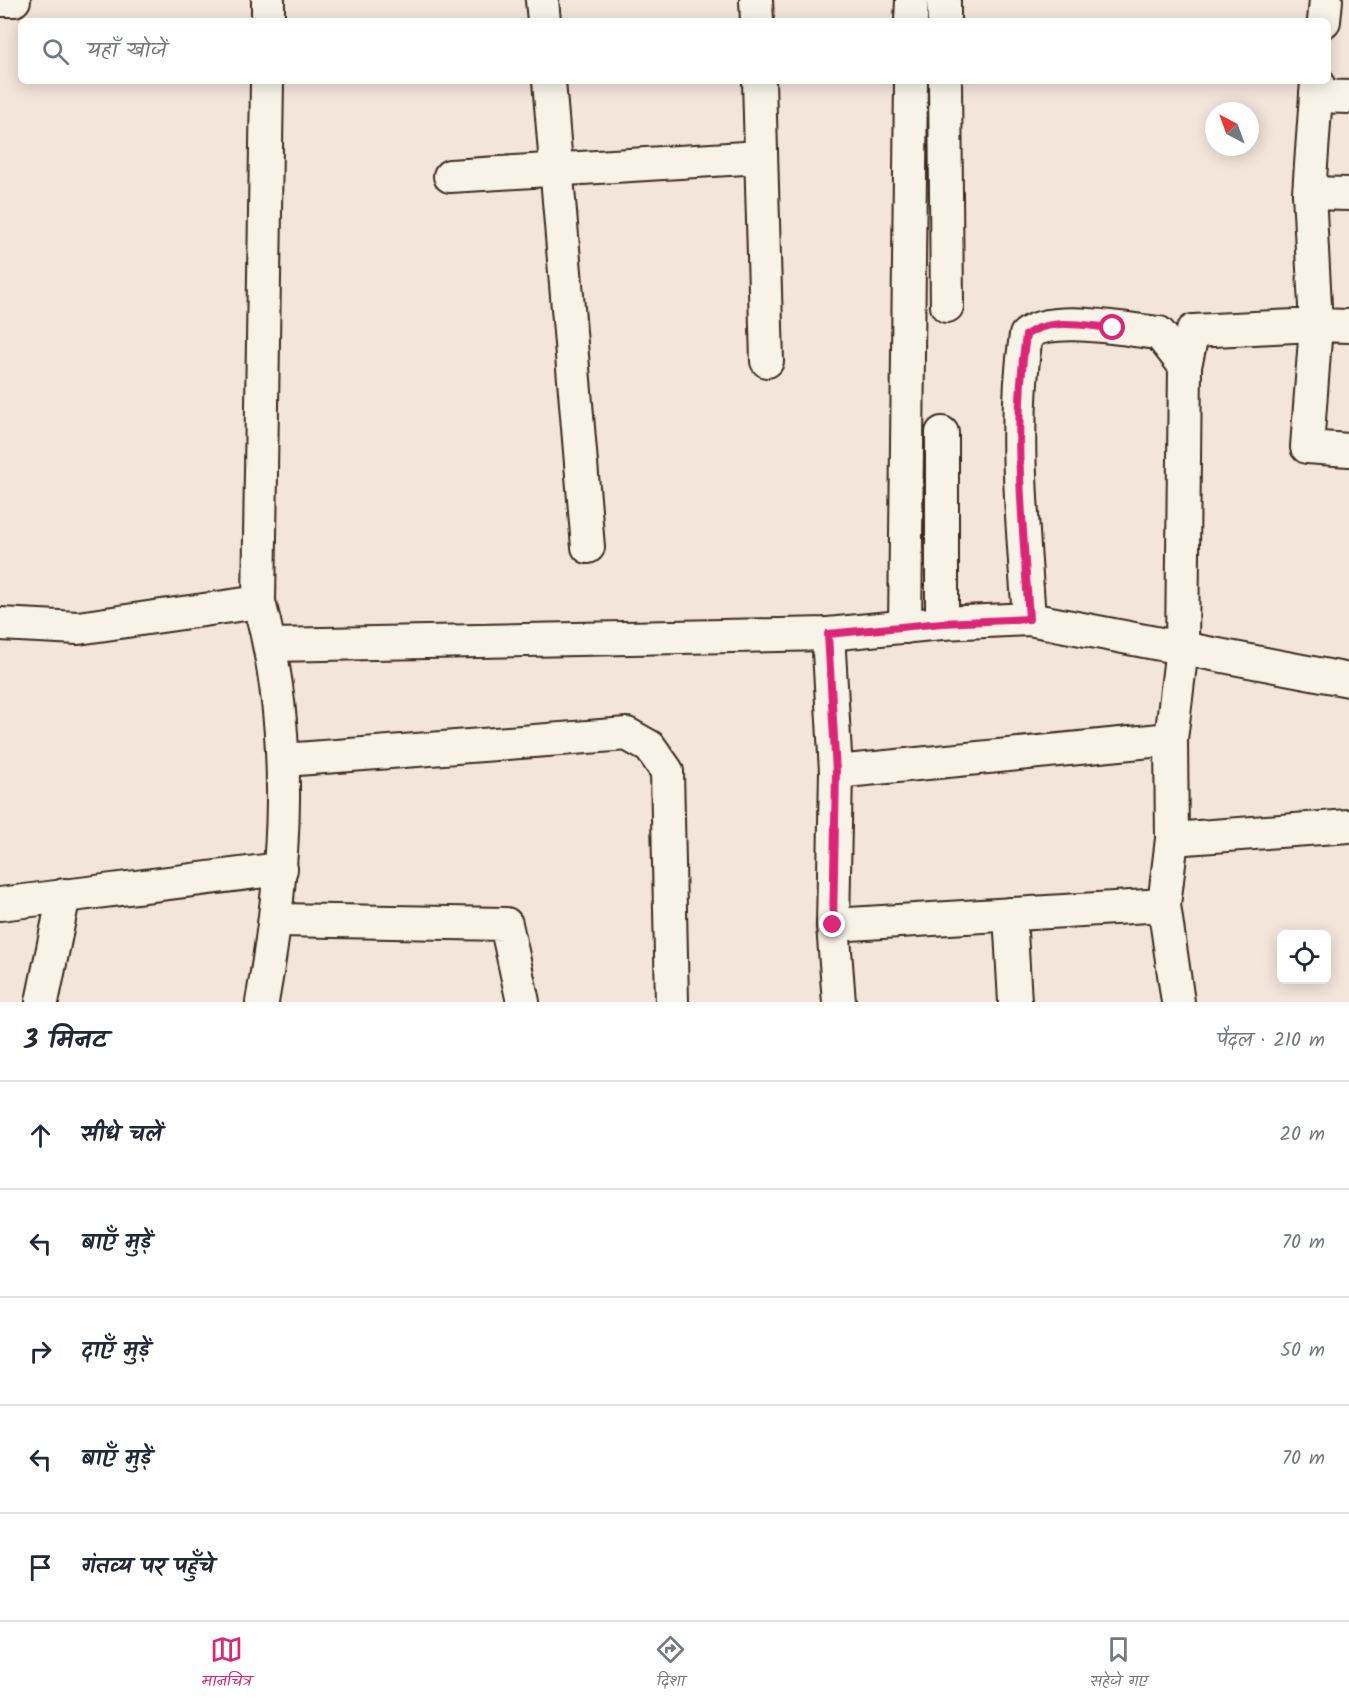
<!DOCTYPE html>
<html lang="hi">
<head>
<meta charset="utf-8">
<style>
	:root { --surface:#fff; --page:#f2f2f3; --text:#1f2937; --muted:#747a83; --line:#e0e1e3; --accent:#db2777 }
	body { margin:0; font-family:Kalam,"Playpen Sans Deva",sans-serif; background:var(--page); color:var(--text) }
	.controls { position:absolute; right:18px; bottom:18px; display:grid; overflow:hidden; border-radius:9px; box-shadow:0 3px 15px #0003 }
	.controls button { width:54px; height:54px; display:grid; place-items:center; padding:0; border:0; border-bottom:2px solid var(--line); background:var(--surface); color:var(--text); font:30px sans-serif }
	.compass { position:absolute; left:1205px; top:102px; width:54px; height:54px; border-radius:50%; background:var(--surface); box-shadow:0 3px 15px #0003; rotate:319deg }
	.stop { position:absolute; width:18px; height:18px; margin:-14px; border:4px solid #db2777; border-radius:50%; background:#fff }
	.stop.end { background:#db2777; border-color:#fff; box-shadow:0 2px 6px #0008 }
	.list { margin:0; padding:0; list-style:none }
	h2 { display:flex; justify-content:space-between; align-items:center; height:78px; margin:0; padding:0 24px; font-size:26px }
	h2 small { font-size:20px; font-weight:400; color:var(--muted) }
	.list li { display:grid; grid-template-columns:39px 1fr auto; gap:18px; align-items:center; box-sizing:border-box; height:108px; padding:0 24px; border-top:2px solid var(--line) }
	.list b { display:block; font-size:22px; white-space:nowrap }
	.list em { font-size:20px; font-style:normal; color:var(--muted) }
	.icon { flex:none; width:33px; height:33px; fill:none; stroke:currentColor; stroke-width:2; stroke-linecap:round; stroke-linejoin:round }
	.map { position:relative; flex:none; width:1349px; height:1002px; overflow:hidden }
	.search { position:absolute; background:var(--surface); box-shadow:0 3px 15px #0003; left:18px; right:18px; top:18px; height:66px; display:flex; align-items:center; gap:15px; box-sizing:border-box; padding:0 21px; border-radius:9px; color:var(--muted); font-size:22px }
	.sheet { height:618px; background:var(--surface) }
	nav { display:flex; justify-content:space-around; align-items:center; box-sizing:border-box; height:84px; border-top:2px solid var(--line); background:var(--surface); font-size:16px; color:var(--muted) }
	nav a { display:grid; justify-items:center; gap:3px }
	nav .on { color:var(--accent) }
	.map>svg:first-child { display:block }
	.lines { fill:none; stroke-linecap:round; stroke-linejoin:round }
	.minor-casing { stroke:#3b2a1e; stroke-width:36 }
	.minor { stroke:#f7f3e8; stroke-width:32 }
	.route { stroke:#db2777; stroke-width:8 }
</style>
</head>
<body>
<div class="map">
<svg width="1349" height="1002" viewBox="0 0 1349 1002">
	<rect width="100%" height="100%" fill="#f4e5db"/>
	<filter id="ink" filterUnits="userSpaceOnUse"><feTurbulence type="fractalNoise" baseFrequency=".0167" numOctaves="2"/><feDisplacementMap in="SourceGraphic" scale="12" xChannelSelector="R" yChannelSelector="G"/><feConvolveMatrix kernelMatrix="1 2 1 2 8 2 1 2 1" color-interpolation-filters="sRGB"/></filter>
	<g filter="url(#ink)">
		<g class="lines">
			<defs>
				<g id="minor">
					<path d="M 0,0 L 14,0"/>
					<path d="M 542,0 L 544,21"/>
					<path d="M 756,0 L 757,21"/>
					<path d="M 944,0 L 944,21"/>
					<path d="M 268,21 L 268,0"/>
					<path d="M 911,21 L 912,0"/>
					<path d="M 1324,21 L 1326,0"/>
					<path d="M 549,81 L 588,547"/>
					<path d="M 759,81 L 767,361"/>
					<path d="M 945,81 L 947,306"/>
					<path d="M 1317,81 L 1309,193 L 1349,194"/>
					<path d="M 1316,96 L 1349,97"/>
					<path d="M 450,176 L 761,157"/>
					<path d="M 1349,326 L 1316,325 L 1307,447 L 1349,450"/>
					<path d="M 259,602 L 267,81"/>
					<path d="M 1029,619 C 1023,525 1012,429 1026,335 C 1051,314 1126,330 1159,333 L 1185,366 L 1193,331 L 1316,325 L 1309,193"/>
					<path d="M 942,623 L 942,433"/>
					<path d="M 0,624 L 78,628 L 259,602 C 295,734 286,869 262,1002"/>
					<path d="M 905,627 L 911,81"/>
					<path d="M 828,634 L 836,772 L 833,925 L 839,1002"/>
					<path d="M 271,645 L 828,634 L 942,623 L 1029,619 L 1349,680"/>
					<path d="M 284,760 L 627,734 L 650,747 L 667,771 L 672,1002"/>
					<path d="M 836,772 L 1171,739"/>
					<path d="M 1172,839 L 1349,826"/>
					<path d="M 0,904 L 281,869"/>
					<path d="M 1010,914 L 1015,1002"/>
					<path d="M 277,920 L 506,924 L 523,1002"/>
					<path d="M 833,925 L 1164,905"/>
					<path d="M 42,1002 L 64,895"/>
					<path d="M 1178,1002 L 1164,905 L 1172,839 L 1171,739 L 1182,648 L 1185,366"/>
				</g>
			</defs>
			<!-- minor casing -->
			<use href="#minor" class="minor-casing"/>
			<!-- minor -->
			<use href="#minor" class="minor"/>
		</g>
	</g>
	<g class="lines" filter="url(#ink)">
		<!-- route -->
		<path class="route" d="M 833,925 L 836,772 L 828,634 L 942,623 L 1029,619 C 1023,525 1012,429 1026,335 C 1048,317 1087,326 1113,328"/>
	</g>
</svg>
<div class="controls">
<button><svg class="icon" aria-label="locate" viewBox="0 0 24 24"><circle cx="12" cy="12" r="6"/><path d="M12 2v4M12 18v4M2 12h4M18 12h4"/></svg></button>
</div>
<svg class="compass" viewBox="-18 -18 36 36"><path d="M0-13l5 13h-10z" fill="#e53935"/><path d="M0 13l5-13h-10z" fill="#747a83"/></svg>
<div class="stop" style="left:1113px;top:328px"></div>
<div class="stop end" style="left:833px;top:925px"></div>
<div class="search"><svg class="icon" aria-label="search" viewBox="0 0 24 24"><circle cx="10" cy="10" r="6"/><path d="M15 15l6 6"/></svg>यहाँ खोजें</div>
</div>
<section class="sheet">
<h2>3 मिनट<small>पैदल · 210 m</small></h2>
<ul class="list">
<li><svg class="icon" aria-label="ahead" viewBox="0 0 24 24"><path d="M12 20V5M6 11l6-6 6 6"/></svg><div><b>सीधे चलें</b></div><em>20 m</em></li>
<li><svg class="icon" aria-label="left" viewBox="0 0 24 24"><path d="M17 20v-9H6M10 6l-5 5 5 5"/></svg><div><b>बाएँ मुड़ें</b></div><em>70 m</em></li>
<li><svg class="icon" aria-label="right" viewBox="0 0 24 24"><path d="M7 20v-9h11M14 6l5 5-5 5"/></svg><div><b>दाएँ मुड़ें</b></div><em>50 m</em></li>
<li><svg class="icon" aria-label="left" viewBox="0 0 24 24"><path d="M17 20v-9H6M10 6l-5 5 5 5"/></svg><div><b>बाएँ मुड़ें</b></div><em>70 m</em></li>
<li><svg class="icon" aria-label="arrive" viewBox="0 0 24 24"><path d="M6 21V4h12l-3 4 3 4H6"/></svg><div><b>गंतव्य पर पहुँचे</b></div></li>
</ul>
</section>
<nav>
<a class="on"><svg class="icon" aria-label="map" viewBox="0 0 24 24"><path d="M3 6l6-2 6 2 6-2v14l-6 2-6-2-6 2zM9 4v14M15 6v14"/></svg>मानचित्र</a>
<a><svg class="icon" aria-label="directions" viewBox="0 0 24 24"><path d="M12 3l9 9-9 9-9-9zM9 14v-3h6M13 9l2 2-2 2"/></svg>दिशा</a>
<a><svg class="icon" aria-label="saved" viewBox="0 0 24 24"><path d="M7 4h10v16l-5-4-5 4z"/></svg>सहेजे गए</a>
</nav>
</body>
</html>
